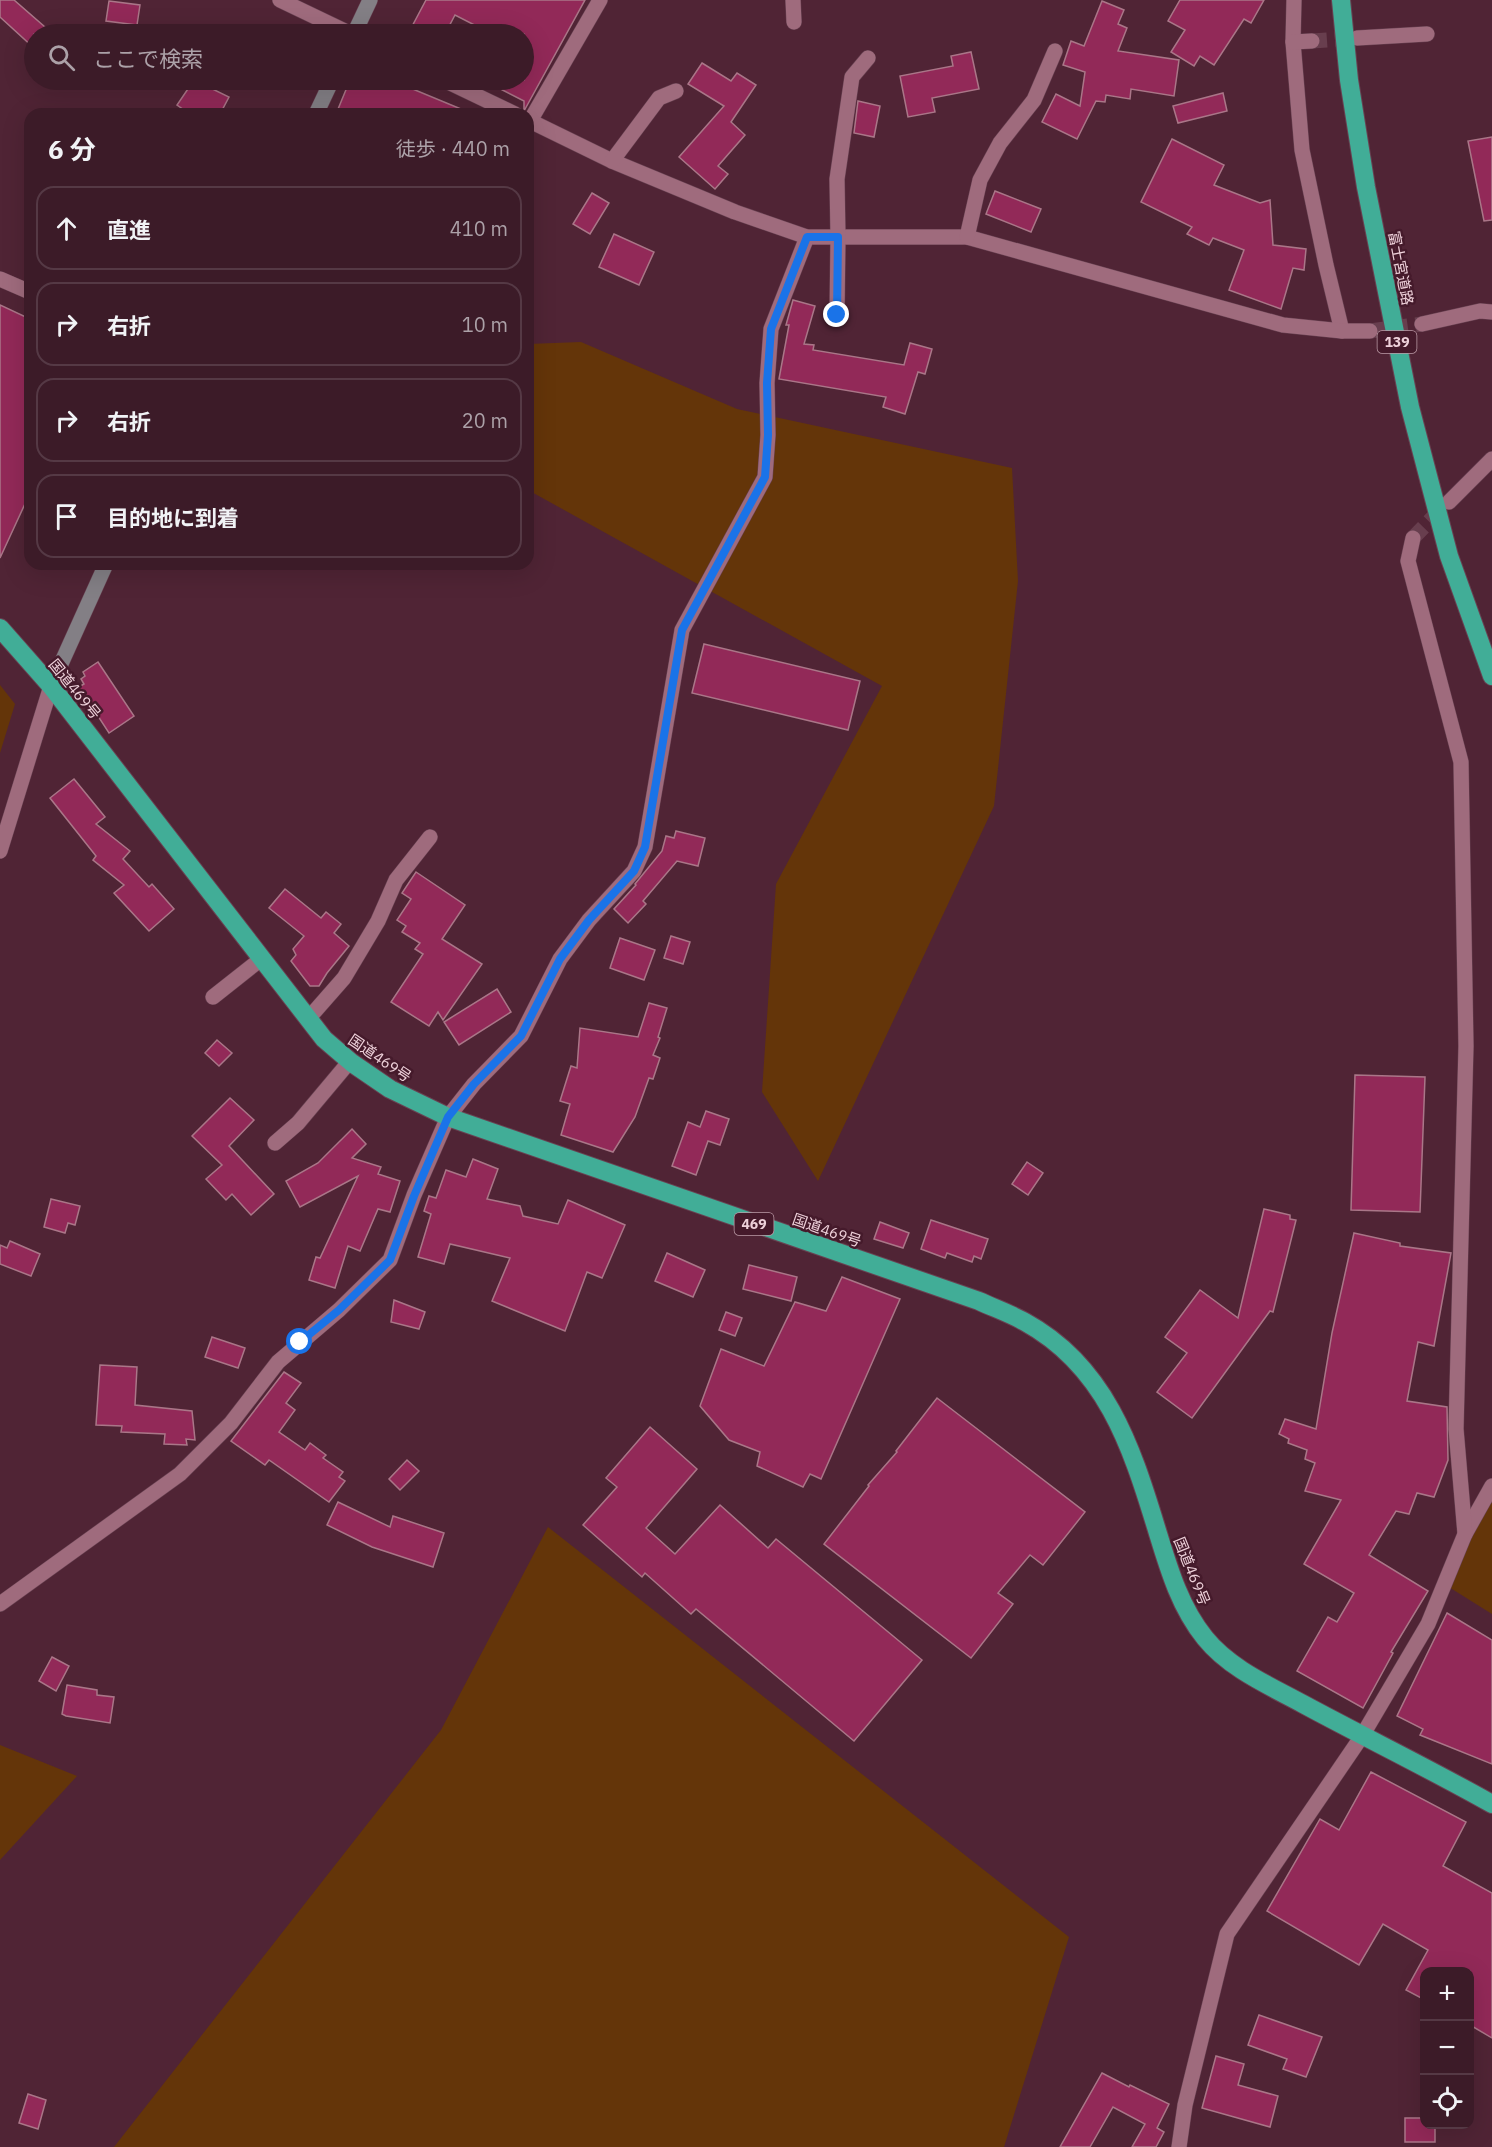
<!DOCTYPE html>
<html lang="ja">
<head>
<meta charset="utf-8">
<style>
	:root { --surface:#3c1b28; --page:#432430; --text:#f1f3f6; --muted:#aca1a8; --line:#553945 }
	body { margin:0; font-family:"IBM Plex Sans","Noto Sans JP",sans-serif; background:var(--page); color:var(--text) }
	.controls { position:absolute; right:18px; bottom:18px; display:grid; overflow:hidden; border-radius:12px; box-shadow:0 6px 24px #0002 }
	.controls button { width:54px; height:54px; display:grid; place-items:center; padding:0; border:0; border-bottom:2px solid var(--line); background:var(--surface); color:var(--text); font:30px sans-serif }
	.stop { position:absolute; width:18px; height:18px; margin:-14px; border:4px solid #1a73e8; border-radius:50%; background:#fff }
	.stop.end { background:#1a73e8; border-color:#fff; box-shadow:0 2px 6px #0008 }
	.list { margin:0; padding:0; list-style:none }
	h2 { display:flex; justify-content:space-between; align-items:center; height:78px; margin:0; padding:0 24px; font-size:26px }
	h2 small { font-size:20px; font-weight:400; color:var(--muted) }
	.list li { display:grid; grid-template-columns:39px 1fr auto; gap:18px; align-items:center; box-sizing:border-box; height:84px; margin:0 12px 12px; padding:0 12px; border:2px solid var(--line); border-radius:18px }
	.list b { display:block; font-size:22px; white-space:nowrap }
	.list em { font-size:20px; font-style:normal; color:var(--muted) }
	.icon { flex:none; width:33px; height:33px; fill:none; stroke:currentColor; stroke-width:2; stroke-linecap:round; stroke-linejoin:round }
	.map { position:relative; flex:none; width:1492px; height:2147px; overflow:hidden }
	.search { position:absolute; background:var(--surface); box-shadow:0 6px 24px #0002; left:24px; top:24px; width:510px; height:66px; display:flex; align-items:center; gap:15px; box-sizing:border-box; padding:0 21px; border-radius:33px; color:var(--muted); font-size:22px }
	.panel { position:absolute; background:var(--surface); box-shadow:0 6px 24px #0002; left:24px; top:108px; width:510px; height:462px; border-radius:18px }
	.map>svg:first-child { display:block }
	.green { fill:#643509 }
	.building { fill:#922958; stroke:#aa7688; stroke-width:1.5 }
	.lines { fill:none; stroke-linecap:round; stroke-linejoin:round }
	.street-tunnel { stroke:#683e4e; stroke-width:15; stroke-dasharray:15 8; stroke-linecap:butt }
	.street-casing { stroke:#684252; stroke-width:16 }
	.secondary-casing { stroke:#684252; stroke-width:16 }
	.highway-casing { stroke:#684252; stroke-width:20 }
	.street { stroke:#9f6b7d; stroke-width:15 }
	.secondary { stroke:#837f85; stroke-width:15 }
	.highway { stroke:#41ad97; stroke-width:18 }
	.route { stroke:#1a73e8; stroke-width:8 }
	.labels { text-anchor:middle; dominant-baseline:central; stroke-width:5; stroke-linejoin:round; paint-order:stroke }
	.shield { fill:#451a2b; stroke:#bb9aa6; stroke-width:1.5 }
	.shield-label { font-size:14px; font-weight:bold; fill:#eed1da }
	.street-label { font-size:15px; fill:#eed1da; stroke:#451a2b }
</style>
</head>
<body>
<div class="map">
<svg width="1492" height="2147" viewBox="0 0 1492 2147">
	<rect width="100%" height="100%" fill="#502435"/>
	<!-- green -->
	<g class="green">
		<path d="M 581,342 L 737,409 L 1012,468 L 1018,581 L 994,806 L 818,1181 L 762,1092 L 776,884 L 882,686 L 528,490 L 528,344 Z"/>
		<path d="M 0,685 L 15,704 L 0,753 Z"/>
		<path d="M 1492,1492 L 1492,1614 L 1444,1584 Z"/>
		<path d="M 548,1527 L 1069,1937 L 1004,2147 L 114,2147 L 441,1730 Z"/>
		<path d="M 0,1745 L 77,1776 L 0,1860 Z"/>
	</g>
	<!-- building -->
	<g class="building">
		<path d="M 0,0 L 14,0 L 53,34 L 34,34 L 34,48 L 0,17 Z"/>
		<path d="M 426,0 L 585,0 L 524,111 L 524,101 L 483,80 L 524,80 L 524,34 L 492,34 L 455,15 L 445,34 L 408,34 Z"/>
		<path d="M 1180,0 L 1264,0 L 1251,23 L 1244,19 L 1214,65 L 1200,56 L 1194,66 L 1171,52 L 1185,30 L 1168,21 Z"/>
		<path d="M 109,1 L 140,5 L 137,25 L 106,21 Z"/>
		<path d="M 1102,1 L 1124,10 L 1118,24 L 1127,28 L 1118,51 L 1179,60 L 1174,96 L 1131,89 L 1130,99 L 1106,95 L 1105,102 L 1096,101 L 1077,139 L 1042,122 L 1056,94 L 1080,106 L 1085,72 L 1063,65 L 1071,41 L 1084,46 Z"/>
		<path d="M 971,52 L 979,89 L 932,98 L 935,112 L 908,117 L 900,76 L 953,66 L 951,56 Z"/>
		<path d="M 702,63 L 731,81 L 737,73 L 756,85 L 731,122 L 745,135 L 718,166 L 728,174 L 715,189 L 679,157 L 724,106 L 688,84 Z"/>
		<path d="M 194,80 L 229,97 L 220,114 L 190,114 L 177,105 Z"/>
		<path d="M 350,80 L 391,80 L 473,114 L 336,114 Z"/>
		<path d="M 1223,93 L 1227,111 L 1178,123 L 1173,106 Z"/>
		<path d="M 858,101 L 880,106 L 874,137 L 854,133 Z"/>
		<path d="M 1492,137 L 1492,220 L 1484,221 L 1468,141 Z"/>
		<path d="M 1172,139 L 1224,165 L 1214,185 L 1260,203 L 1270,200 L 1273,245 L 1306,249 L 1304,270 L 1293,268 L 1281,309 L 1229,290 L 1244,250 L 1213,238 L 1209,245 L 1187,234 L 1192,227 L 1141,202 Z"/>
		<path d="M 995,191 L 1041,209 L 1031,232 L 986,214 Z"/>
		<path d="M 592,193 L 609,203 L 590,234 L 573,224 Z"/>
		<path d="M 614,234 L 654,252 L 639,285 L 599,267 Z"/>
		<path d="M 793,300 L 815,306 L 804,344 L 814,345 L 813,350 L 904,365 L 910,343 L 932,349 L 925,374 L 918,372 L 905,414 L 883,407 L 886,397 L 779,379 L 789,325 L 786,325 Z"/>
		<path d="M 0,305 L 30,319 L 30,493 L 0,558 Z"/>
		<path d="M 704,644 L 860,681 L 848,730 L 692,693 Z"/>
		<path d="M 98,662 L 134,716 L 109,733 L 79,687 L 84,684 L 81,679 L 85,676 L 83,672 Z"/>
		<path d="M 74,779 L 105,817 L 96,824 L 130,851 L 123,859 L 149,887 L 152,884 L 174,909 L 149,931 L 114,893 L 124,885 L 93,860 L 96,856 L 50,798 Z"/>
		<path d="M 676,831 L 705,838 L 698,866 L 677,861 L 643,901 L 646,904 L 628,923 L 614,909 L 636,885 L 635,884 L 662,851 L 666,836 L 674,838 Z"/>
		<path d="M 416,872 L 465,905 L 442,939 L 482,964 L 443,1020 L 438,1012 L 429,1026 L 391,1002 L 423,954 L 415,949 L 420,943 L 402,932 L 406,926 L 397,920 L 411,899 L 402,893 Z"/>
		<path d="M 285,889 L 321,918 L 326,912 L 341,924 L 334,933 L 349,946 L 327,973 L 319,986 L 310,986 L 291,961 L 296,955 L 293,949 L 304,936 L 269,908 Z"/>
		<path d="M 671,936 L 690,942 L 683,964 L 664,958 Z"/>
		<path d="M 620,938 L 655,950 L 644,980 L 610,968 Z"/>
		<path d="M 497,989 L 511,1012 L 459,1045 L 444,1022 Z"/>
		<path d="M 649,1003 L 667,1008 L 658,1037 L 660,1038 L 653,1055 L 660,1058 L 653,1079 L 649,1078 L 635,1117 L 613,1152 L 561,1135 L 570,1104 L 560,1101 L 571,1066 L 577,1068 L 580,1028 L 638,1037 Z"/>
		<path d="M 217,1040 L 232,1053 L 219,1066 L 205,1053 Z"/>
		<path d="M 1355,1075 L 1425,1077 L 1420,1212 L 1351,1210 Z"/>
		<path d="M 230,1098 L 254,1120 L 229,1146 L 274,1194 L 251,1215 L 232,1194 L 226,1200 L 206,1179 L 222,1165 L 192,1136 Z"/>
		<path d="M 706,1111 L 729,1119 L 720,1145 L 708,1141 L 696,1175 L 672,1166 L 688,1122 L 700,1127 Z"/>
		<path d="M 352,1129 L 366,1144 L 352,1158 L 381,1167 L 378,1174 L 400,1181 L 390,1212 L 378,1209 L 360,1251 L 348,1246 L 335,1288 L 309,1280 L 316,1257 L 320,1258 L 358,1176 L 300,1207 L 286,1181 L 318,1163 Z"/>
		<path d="M 473,1159 L 498,1169 L 487,1199 L 520,1206 L 523,1216 L 558,1224 L 568,1200 L 625,1225 L 602,1278 L 587,1272 L 565,1331 L 492,1301 L 510,1258 L 450,1244 L 444,1264 L 418,1257 L 431,1214 L 424,1211 L 429,1196 L 436,1198 L 446,1170 L 466,1177 Z"/>
		<path d="M 1027,1162 L 1043,1173 L 1028,1195 L 1012,1184 Z"/>
		<path d="M 51,1199 L 80,1206 L 75,1225 L 68,1223 L 65,1233 L 44,1227 Z"/>
		<path d="M 1264,1209 L 1290,1215 L 1290,1219 L 1296,1220 L 1273,1312 L 1270,1311 L 1192,1418 L 1157,1392 L 1187,1353 L 1165,1337 L 1200,1290 L 1238,1318 Z"/>
		<path d="M 931,1220 L 988,1239 L 981,1259 L 974,1256 L 972,1262 L 947,1253 L 945,1258 L 921,1249 Z"/>
		<path d="M 880,1222 L 909,1233 L 903,1248 L 874,1239 Z"/>
		<path d="M 1354,1233 L 1400,1243 L 1400,1246 L 1451,1253 L 1434,1346 L 1418,1342 L 1407,1401 L 1447,1407 L 1448,1460 L 1434,1497 L 1417,1493 L 1409,1514 L 1396,1511 L 1369,1555 L 1428,1591 L 1391,1652 L 1393,1653 L 1363,1708 L 1297,1671 L 1328,1617 L 1337,1622 L 1354,1593 L 1304,1564 L 1341,1500 L 1305,1491 L 1315,1463 L 1305,1459 L 1307,1450 L 1288,1443 L 1289,1439 L 1279,1434 L 1285,1419 L 1316,1429 L 1332,1333 Z"/>
		<path d="M 10,1241 L 40,1254 L 31,1276 L 0,1264 L 0,1245 L 7,1248 Z"/>
		<path d="M 667,1253 L 705,1270 L 693,1297 L 655,1281 Z"/>
		<path d="M 749,1265 L 797,1277 L 791,1301 L 743,1289 Z"/>
		<path d="M 842,1277 L 900,1299 L 821,1479 L 810,1474 L 803,1487 L 757,1466 L 760,1452 L 729,1440 L 700,1406 L 721,1349 L 764,1366 L 795,1302 L 826,1311 Z"/>
		<path d="M 394,1300 L 425,1312 L 419,1329 L 391,1322 Z"/>
		<path d="M 726,1312 L 742,1318 L 735,1336 L 719,1330 Z"/>
		<path d="M 212,1337 L 245,1348 L 238,1368 L 205,1357 Z"/>
		<path d="M 100,1365 L 137,1367 L 135,1405 L 192,1411 L 195,1440 L 186,1439 L 187,1445 L 164,1444 L 165,1434 L 121,1432 L 122,1426 L 96,1425 Z"/>
		<path d="M 284,1372 L 301,1383 L 286,1403 L 295,1410 L 279,1432 L 305,1450 L 310,1443 L 326,1455 L 323,1458 L 343,1472 L 339,1477 L 345,1481 L 329,1502 L 269,1460 L 265,1465 L 231,1441 Z"/>
		<path d="M 937,1398 L 1085,1512 L 1043,1565 L 1030,1555 L 998,1593 L 1013,1604 L 971,1658 L 824,1544 L 869,1486 L 868,1485 L 897,1452 L 896,1451 Z"/>
		<path d="M 650,1427 L 697,1469 L 646,1528 L 675,1554 L 720,1505 L 768,1548 L 776,1539 L 922,1660 L 854,1741 L 696,1609 L 691,1614 L 645,1573 L 642,1577 L 583,1525 L 617,1487 L 606,1478 Z"/>
		<path d="M 407,1460 L 419,1471 L 400,1490 L 389,1479 Z"/>
		<path d="M 338,1502 L 390,1527 L 393,1516 L 444,1533 L 433,1567 L 372,1547 L 327,1525 Z"/>
		<path d="M 1447,1613 L 1492,1640 L 1492,1764 L 1420,1735 L 1423,1729 L 1397,1716 Z"/>
		<path d="M 52,1657 L 69,1666 L 56,1691 L 39,1681 Z"/>
		<path d="M 67,1685 L 97,1690 L 97,1695 L 114,1697 L 110,1723 L 66,1716 L 62,1714 Z"/>
		<path d="M 1371,1772 L 1466,1822 L 1443,1866 L 1492,1893 L 1492,2038 L 1470,2025 L 1470,1971 L 1425,1971 L 1425,2000 L 1406,1990 L 1428,1950 L 1383,1924 L 1359,1965 L 1267,1911 L 1320,1819 L 1339,1830 Z"/>
		<path d="M 1259,2015 L 1322,2037 L 1306,2077 L 1283,2069 L 1287,2059 L 1248,2045 Z"/>
		<path d="M 1216,2056 L 1244,2064 L 1238,2085 L 1278,2096 L 1270,2127 L 1202,2108 Z"/>
		<path d="M 1102,2073 L 1129,2087 L 1130,2085 L 1169,2104 L 1157,2128 L 1164,2132 L 1156,2147 L 1132,2147 L 1145,2124 L 1113,2107 L 1090,2147 L 1060,2147 Z"/>
		<path d="M 28,2094 L 46,2100 L 38,2129 L 19,2123 Z"/>
		<path d="M 1405,2118 L 1425,2118 L 1425,2124 L 1427,2126 L 1435,2126 L 1435,2142 L 1405,2142 Z"/>
	</g>
	<g class="lines">
		<!-- street-tunnel -->
		<g class="street-tunnel">
			<path d="M 1312,41 L 1354,38"/>
			<path d="M 1370,331 L 1422,324"/>
			<path d="M 1413,538 L 1444,506"/>
		</g>
		<defs>
			<g id="street">
				<path d="M 280,0 L 351,34"/>
				<path d="M 793,0 L 794,22"/>
				<path d="M 1294,0 L 1293,42 L 1302,150 L 1326,265 L 1342,331"/>
				<path d="M 1357,38 L 1427,34"/>
				<path d="M 1293,42 L 1312,41"/>
				<path d="M 444,80 L 515,114"/>
				<path d="M 528,120 L 612,161 L 735,212 L 807,237 L 967,237 L 1283,325 L 1342,331 L 1370,331"/>
				<path d="M 530,121 L 600,0"/>
				<path d="M 612,161 L 659,98 L 676,91"/>
				<path d="M 967,237 L 980,180 L 1000,143 L 1034,100 L 1055,51"/>
				<path d="M 0,279 L 30,292"/>
				<path d="M 837,315 L 838,237 L 837,179 L 852,77 L 868,58"/>
				<path d="M 1422,324 L 1480,311 L 1492,312"/>
				<path d="M 1449,502 L 1492,459"/>
				<path d="M 0,851 L 51,686"/>
				<path d="M 213,997 L 261,959"/>
				<path d="M 308,1019 L 344,978 L 378,921 L 396,880 L 430,837"/>
				<path d="M 275,1143 L 298,1123 L 350,1061"/>
				<path d="M 1465,1534 L 1492,1486"/>
				<path d="M 0,1604 L 180,1474 L 231,1423 L 278,1362 L 339,1310 L 390,1260 L 414,1195 L 448,1117 L 474,1084 L 521,1036 L 560,959 L 589,920 L 634,871 L 645,847 L 682,630 L 765,477 L 768,435 L 767,383 L 771,329 L 807,237"/>
				<path d="M 1179,2147 L 1185,2105 L 1227,1934 L 1362,1736 L 1428,1624 L 1465,1534 L 1456,1429 L 1466,1046 L 1461,762 L 1408,561 L 1413,538"/>
			</g>
			<g id="secondary">
				<path d="M 354,34 L 370,0"/>
				<path d="M 316,114 L 332,80"/>
				<path d="M 51,686 L 106,564"/>
			</g>
			<g id="highway">
				<path d="M 1341,0 L 1349,80 L 1366,187 L 1410,407 L 1449,556 L 1492,676"/>
				<path d="M 0,628 L 51,686 L 324,1039 L 352,1063 L 390,1089 L 448,1117 L 979,1301 C 994,1308 1011,1314 1025,1322 C 1105,1366 1131,1445 1156,1527 C 1168,1566 1179,1606 1205,1638 C 1230,1669 1270,1686 1303,1704 C 1366,1738 1430,1769 1492,1804"/>
			</g>
		</defs>
		<!-- street casing -->
		<use href="#street" class="street-casing"/>
		<!-- secondary casing -->
		<use href="#secondary" class="secondary-casing"/>
		<!-- highway casing -->
		<use href="#highway" class="highway-casing"/>
		<!-- street -->
		<use href="#street" class="street"/>
		<!-- secondary -->
		<use href="#secondary" class="secondary"/>
		<!-- highway -->
		<use href="#highway" class="highway"/>
	</g>
	<g class="lines">
		<!-- route -->
		<path class="route" d="M 300,1342 L 339,1310 L 390,1260 L 414,1196 L 448,1117 L 474,1084 L 521,1036 L 560,959 L 589,920 L 634,871 L 645,847 L 682,630 L 765,477 L 768,435 L 767,383 L 771,329 L 807,237 L 838,237 L 837,315"/>
	</g>
	<g class="labels">
		<!-- shield labels -->
		<g class="shield">
			<rect x="1377.5" y="331" width="39" height="22" rx="4.5"/>
			<rect x="734.5" y="1213" width="39" height="22" rx="4.5"/>
		</g>
		<g class="shield-label">
			<text x="1397" y="342">139</text>
			<text x="754" y="1224">469</text>
		</g>
		<!-- street labels -->
		<g class="street-label">
			<text transform="translate(1401 268) rotate(79)">富士宮道路</text>
			<text transform="translate(75 689) rotate(51)">国道469号</text>
			<text transform="translate(380 1058) rotate(34)">国道469号</text>
			<text transform="translate(827 1230) rotate(19)">国道469号</text>
			<text transform="translate(1192 1571) rotate(68)">国道469号</text>
		</g>
	</g>
</svg>
<div class="controls">
<button>+</button>
<button>−</button>
<button><svg class="icon" aria-label="locate" viewBox="0 0 24 24"><circle cx="12" cy="12" r="6"/><path d="M12 2v4M12 18v4M2 12h4M18 12h4"/></svg></button>
</div>
<div class="stop" style="left:300px;top:1342px"></div>
<div class="stop end" style="left:837px;top:315px"></div>
<div class="search"><svg class="icon" aria-label="search" viewBox="0 0 24 24"><circle cx="10" cy="10" r="6"/><path d="M15 15l6 6"/></svg>ここで検索</div>
<section class="panel">
<h2>6 分<small>徒歩 · 440 m</small></h2>
<ul class="list">
<li><svg class="icon" aria-label="ahead" viewBox="0 0 24 24"><path d="M12 20V5M6 11l6-6 6 6"/></svg><div><b>直進</b></div><em>410 m</em></li>
<li><svg class="icon" aria-label="right" viewBox="0 0 24 24"><path d="M7 20v-9h11M14 6l5 5-5 5"/></svg><div><b>右折</b></div><em>10 m</em></li>
<li><svg class="icon" aria-label="right" viewBox="0 0 24 24"><path d="M7 20v-9h11M14 6l5 5-5 5"/></svg><div><b>右折</b></div><em>20 m</em></li>
<li><svg class="icon" aria-label="arrive" viewBox="0 0 24 24"><path d="M6 21V4h12l-3 4 3 4H6"/></svg><div><b>目的地に到着</b></div></li>
</ul>
</section>
</div>
</body>
</html>
